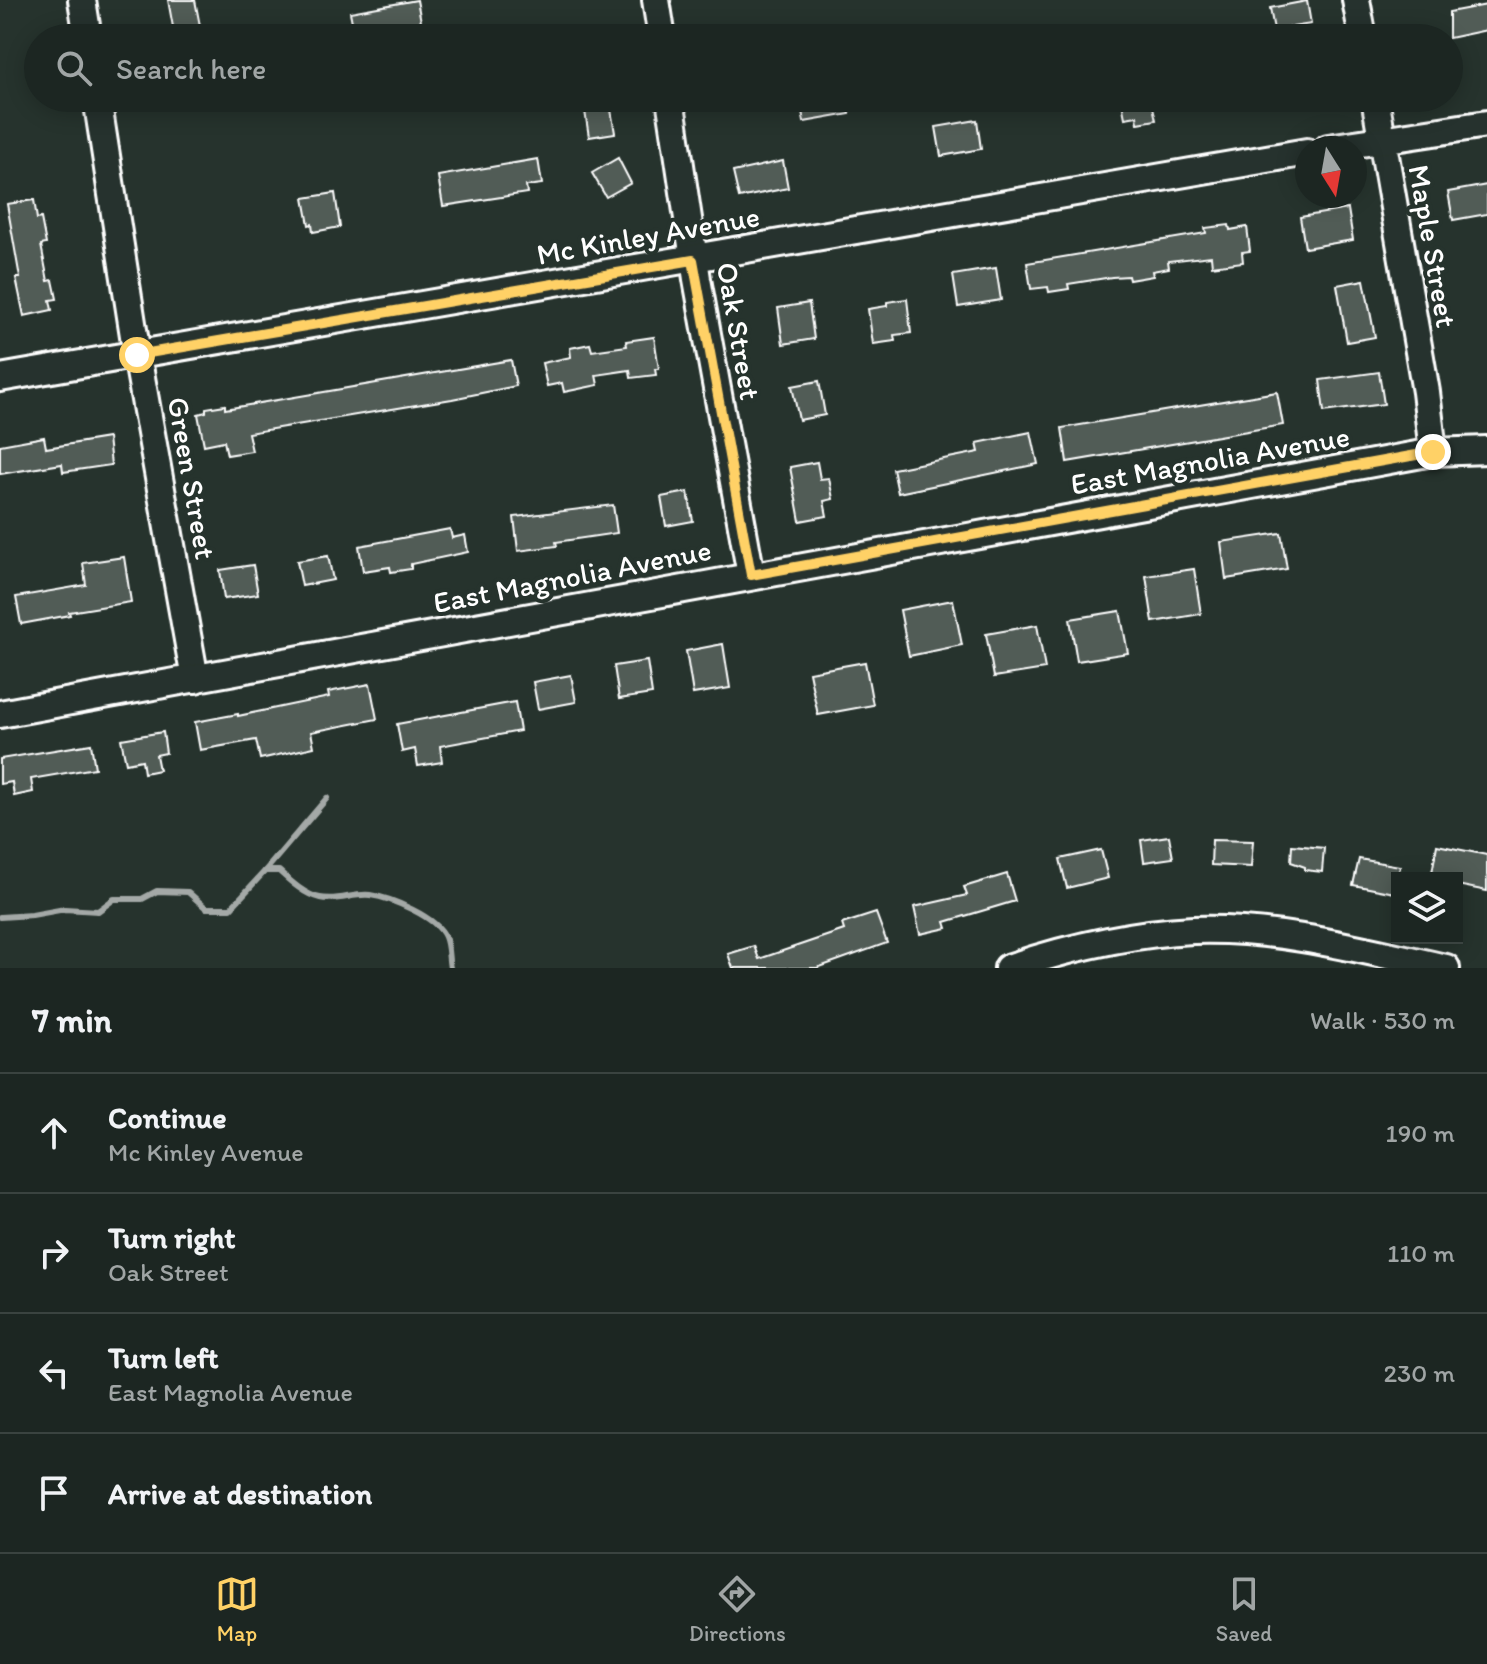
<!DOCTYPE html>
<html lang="en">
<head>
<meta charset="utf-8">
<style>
	:root { --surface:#1c2622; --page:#29322f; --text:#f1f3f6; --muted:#a0a5a5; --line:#3a4340; --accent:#ffd166 }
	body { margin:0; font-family:Itim,sans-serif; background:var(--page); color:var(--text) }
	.controls { position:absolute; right:24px; bottom:24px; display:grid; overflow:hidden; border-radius:0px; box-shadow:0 4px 20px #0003 }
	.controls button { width:72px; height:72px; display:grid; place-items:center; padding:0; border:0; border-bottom:2px solid var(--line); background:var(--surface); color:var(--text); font:40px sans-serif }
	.compass { position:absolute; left:1295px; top:136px; width:72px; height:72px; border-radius:50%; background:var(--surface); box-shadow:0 4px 20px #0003; rotate:169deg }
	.stop { position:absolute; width:24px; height:24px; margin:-18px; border:6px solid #ffd166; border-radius:50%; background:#fff }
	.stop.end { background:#ffd166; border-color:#fff; box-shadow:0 2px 8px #0008 }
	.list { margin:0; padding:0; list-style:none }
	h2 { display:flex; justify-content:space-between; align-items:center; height:104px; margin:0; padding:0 32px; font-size:34px }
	h2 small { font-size:26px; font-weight:400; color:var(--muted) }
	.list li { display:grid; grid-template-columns:52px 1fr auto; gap:24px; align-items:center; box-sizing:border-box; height:120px; padding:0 32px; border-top:2px solid var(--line) }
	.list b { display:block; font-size:30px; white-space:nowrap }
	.list p { margin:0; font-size:26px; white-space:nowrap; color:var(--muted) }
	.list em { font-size:26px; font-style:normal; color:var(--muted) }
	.icon { flex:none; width:44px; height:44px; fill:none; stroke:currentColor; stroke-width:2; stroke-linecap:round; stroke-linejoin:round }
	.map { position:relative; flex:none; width:1487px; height:968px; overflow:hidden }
	.search { position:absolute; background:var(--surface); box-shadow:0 4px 20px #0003; left:24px; right:24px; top:24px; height:88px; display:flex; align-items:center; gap:20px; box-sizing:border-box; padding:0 28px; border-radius:44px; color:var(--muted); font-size:30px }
	.sheet { height:584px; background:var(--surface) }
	nav { display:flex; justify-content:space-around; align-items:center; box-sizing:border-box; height:112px; border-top:2px solid var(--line); background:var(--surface); font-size:22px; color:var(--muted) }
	nav a { display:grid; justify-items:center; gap:4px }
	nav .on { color:var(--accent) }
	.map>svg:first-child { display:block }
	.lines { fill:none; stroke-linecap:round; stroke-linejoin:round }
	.stream { stroke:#a4a9a7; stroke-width:6 }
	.building { fill:#515c57; stroke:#fff; stroke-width:2 }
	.minor-casing { stroke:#fff; stroke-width:32 }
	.minor { stroke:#26332d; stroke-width:26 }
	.route { stroke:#ffd166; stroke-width:10 }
	.labels { text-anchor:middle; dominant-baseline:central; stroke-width:8; stroke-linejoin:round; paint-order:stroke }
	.street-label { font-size:30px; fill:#fff; stroke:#26332d }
</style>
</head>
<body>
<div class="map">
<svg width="1487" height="968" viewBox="0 0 1487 968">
	<rect width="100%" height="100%" fill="#26332d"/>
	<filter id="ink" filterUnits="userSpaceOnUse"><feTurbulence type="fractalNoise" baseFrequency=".0125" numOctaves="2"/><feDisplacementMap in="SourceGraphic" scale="16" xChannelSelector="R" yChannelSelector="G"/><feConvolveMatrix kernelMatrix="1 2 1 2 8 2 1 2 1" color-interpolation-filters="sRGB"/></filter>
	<g filter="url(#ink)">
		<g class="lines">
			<!-- stream -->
			<g class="stream">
				<path d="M 265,871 L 327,798"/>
				<path d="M 0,917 L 32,915 L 65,909 L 98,911 L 114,899 L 142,899 L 157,891 L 188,892 L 206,908 L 231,908 L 265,871 L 279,871 C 290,881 305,895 320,898 C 338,902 354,893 370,895 C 391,898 437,917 445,937 C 449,946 448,958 450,968"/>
			</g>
		</g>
		<!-- building -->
		<g class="building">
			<path d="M 168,0 L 195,0 L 202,36 L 175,38 Z"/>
			<path d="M 417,0 L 424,38 L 378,38 L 377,33 L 355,37 L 350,12 Z"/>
			<path d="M 1307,1 L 1311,24 L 1274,30 L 1270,8 Z"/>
			<path d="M 1487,5 L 1487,30 L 1449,38 L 1449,12 Z"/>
			<path d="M 583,98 L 609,98 L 615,133 L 589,137 Z"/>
			<path d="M 812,98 L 847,98 L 850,114 L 804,122 L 800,100 Z"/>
			<path d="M 1121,98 L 1151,98 L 1156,120 L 1138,123 L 1137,116 L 1125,118 Z"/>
			<path d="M 977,120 L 981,149 L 941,156 L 936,127 Z"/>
			<path d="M 618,158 L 631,183 L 606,197 L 592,173 Z"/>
			<path d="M 538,159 L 542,184 L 526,186 L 527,193 L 443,206 L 438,176 Z"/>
			<path d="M 783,161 L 788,188 L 739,198 L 733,172 Z"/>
			<path d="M 1487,185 L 1487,214 L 1453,220 L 1448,192 Z"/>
			<path d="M 335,193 L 340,227 L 313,232 L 312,224 L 309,225 L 304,198 Z"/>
			<path d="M 34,200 L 37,219 L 41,218 L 46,244 L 41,245 L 48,281 L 53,280 L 57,299 L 50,300 L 52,310 L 24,316 L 16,278 L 20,278 L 7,204 Z"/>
			<path d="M 1348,209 L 1353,240 L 1305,248 L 1300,217 Z"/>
			<path d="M 1229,225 L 1230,230 L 1247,227 L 1250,251 L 1242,252 L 1243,262 L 1212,266 L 1211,256 L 1168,261 L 1169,268 L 1152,271 L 1153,276 L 1129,280 L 1128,276 L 1112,277 L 1068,284 L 1069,289 L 1049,292 L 1048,287 L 1031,289 L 1027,263 L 1206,233 L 1205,228 Z"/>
			<path d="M 996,268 L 1001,300 L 958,307 L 953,275 Z"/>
			<path d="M 1364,280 L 1375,337 L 1347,342 L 1337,285 Z"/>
			<path d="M 907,299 L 911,333 L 894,335 L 895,341 L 873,344 L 868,309 L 887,306 L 887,302 Z"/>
			<path d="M 809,303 L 814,339 L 783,344 L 778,308 Z"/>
			<path d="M 654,337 L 659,369 L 655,369 L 656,375 L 631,378 L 630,370 L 596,375 L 598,385 L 564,392 L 562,383 L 547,386 L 542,363 L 571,357 L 570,348 L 590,344 L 592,351 L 627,346 L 626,341 Z"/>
			<path d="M 511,360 L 516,386 L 452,399 L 248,433 L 252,451 L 227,455 L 224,441 L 204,445 L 198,414 L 206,412 L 206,408 L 225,405 L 225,409 Z"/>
			<path d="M 1379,372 L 1384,404 L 1324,412 L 1320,380 Z"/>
			<path d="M 819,381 L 825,415 L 799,420 L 792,386 Z"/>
			<path d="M 1277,392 L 1283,425 L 1067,462 L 1062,428 Z"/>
			<path d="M 1031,432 L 1038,464 L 898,493 L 893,469 L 979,452 L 977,443 Z"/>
			<path d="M 44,437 L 46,448 L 108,438 L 111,465 L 63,472 L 62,464 L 0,474 L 0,445 Z"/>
			<path d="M 817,462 L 820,479 L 829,478 L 833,499 L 824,501 L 827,516 L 800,521 L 790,467 Z"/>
			<path d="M 688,492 L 693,521 L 666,526 L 661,497 Z"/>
			<path d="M 613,505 L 617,533 L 556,542 L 557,546 L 518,551 L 514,517 Z"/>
			<path d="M 450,529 L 452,538 L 465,535 L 468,552 L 411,564 L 411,569 L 391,572 L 390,567 L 363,571 L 359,546 Z"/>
			<path d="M 1281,533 L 1287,569 L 1226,579 L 1221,542 Z"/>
			<path d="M 328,556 L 333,580 L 302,586 L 297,561 Z"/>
			<path d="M 124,557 L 131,602 L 69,612 L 70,615 L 21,624 L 16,597 L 86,585 L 83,563 Z"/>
			<path d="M 253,565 L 258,594 L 224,599 L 220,570 Z"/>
			<path d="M 1194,569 L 1201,614 L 1153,622 L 1146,576 Z"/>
			<path d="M 953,600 L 962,645 L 909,656 L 900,610 Z"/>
			<path d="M 1120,611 L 1128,653 L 1077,661 L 1070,619 Z"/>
			<path d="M 1037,625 L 1045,669 L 994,677 L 986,634 Z"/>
			<path d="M 723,644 L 730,688 L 693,694 L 686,651 Z"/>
			<path d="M 647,661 L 652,694 L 619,699 L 614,666 Z"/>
			<path d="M 865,662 L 873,705 L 818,715 L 809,672 Z"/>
			<path d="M 571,675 L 576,702 L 538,709 L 533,682 Z"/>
			<path d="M 370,684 L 377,719 L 311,732 L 314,747 L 260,759 L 256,740 L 200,750 L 195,722 L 238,714 L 238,716 L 329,697 L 328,692 Z"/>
			<path d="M 515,702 L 520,731 L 440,746 L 442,762 L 418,766 L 415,749 L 402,752 L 397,724 Z"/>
			<path d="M 163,732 L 166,753 L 156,755 L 159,770 L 144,773 L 142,760 L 126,763 L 121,739 Z"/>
			<path d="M 91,744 L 95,768 L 31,779 L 33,792 L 14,796 L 12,782 L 0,784 L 0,759 Z"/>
			<path d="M 1169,836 L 1173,858 L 1144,862 L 1141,840 Z"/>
			<path d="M 1212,840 L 1253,841 L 1251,867 L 1211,865 Z"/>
			<path d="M 1292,845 L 1324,848 L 1322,872 L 1305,870 L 1305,867 L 1291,862 Z"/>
			<path d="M 1437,845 L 1487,855 L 1487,891 L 1457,885 L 1457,878 L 1431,878 Z"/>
			<path d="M 1101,850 L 1108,878 L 1067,888 L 1060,859 Z"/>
			<path d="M 1359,859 L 1400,866 L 1395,893 L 1353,885 Z"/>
			<path d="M 1007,874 L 1015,901 L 945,922 L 947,928 L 920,934 L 914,907 L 967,895 L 964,887 Z"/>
			<path d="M 876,913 L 887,943 L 817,968 L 733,968 L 728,954 L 754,946 L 759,959 L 844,930 L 842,924 Z"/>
		</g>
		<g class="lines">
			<defs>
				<g id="minor">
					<path d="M 82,0 L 88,38"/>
					<path d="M 656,0 L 662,38"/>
					<path d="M 1356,0 L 1363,38"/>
					<path d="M 97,98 L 137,355 L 195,679"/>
					<path d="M 670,98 L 697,279 L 751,575"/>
					<path d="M 1375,98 L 1426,392 L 1433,452"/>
					<path d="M 1328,148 L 1487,124"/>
					<path d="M 0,378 L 1307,152"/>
					<path d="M 0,714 L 1433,452 L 1487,450"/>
					<path d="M 1008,968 C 1068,948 1130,933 1193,930 C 1279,927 1363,950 1446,968"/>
				</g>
			</defs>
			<!-- minor casing -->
			<use href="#minor" class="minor-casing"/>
			<!-- minor -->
			<use href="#minor" class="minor"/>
		</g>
	</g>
	<g class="lines" filter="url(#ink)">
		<!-- route -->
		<path class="route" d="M 137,355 L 693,260 L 751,575 L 1433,452"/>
	</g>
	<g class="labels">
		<!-- street labels -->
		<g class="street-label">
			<text transform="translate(648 235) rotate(-10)">Mc Kinley Avenue</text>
			<text transform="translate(1433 246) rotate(80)">Maple Street</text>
			<text transform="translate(739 331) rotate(80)">Oak Street</text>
			<text transform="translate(1210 460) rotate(-10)">East Magnolia Avenue</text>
			<text transform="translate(192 478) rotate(80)">Green Street</text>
			<text transform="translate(572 576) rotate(-11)">East Magnolia Avenue</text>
		</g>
	</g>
</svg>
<div class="controls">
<button><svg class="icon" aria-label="layers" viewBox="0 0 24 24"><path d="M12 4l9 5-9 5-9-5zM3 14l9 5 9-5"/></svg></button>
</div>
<svg class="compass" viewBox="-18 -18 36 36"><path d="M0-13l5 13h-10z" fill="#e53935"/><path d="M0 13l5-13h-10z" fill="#a0a5a5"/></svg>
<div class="stop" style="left:137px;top:355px"></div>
<div class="stop end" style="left:1433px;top:452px"></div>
<div class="search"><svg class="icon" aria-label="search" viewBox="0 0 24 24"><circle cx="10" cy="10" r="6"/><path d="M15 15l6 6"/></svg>Search here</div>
</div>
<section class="sheet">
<h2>7 min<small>Walk · 530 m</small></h2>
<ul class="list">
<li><svg class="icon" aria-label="ahead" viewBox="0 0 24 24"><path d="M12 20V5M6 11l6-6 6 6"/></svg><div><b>Continue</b><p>Mc Kinley Avenue</p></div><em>190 m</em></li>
<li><svg class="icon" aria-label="right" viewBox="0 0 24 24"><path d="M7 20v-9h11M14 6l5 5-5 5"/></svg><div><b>Turn right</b><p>Oak Street</p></div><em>110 m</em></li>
<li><svg class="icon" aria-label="left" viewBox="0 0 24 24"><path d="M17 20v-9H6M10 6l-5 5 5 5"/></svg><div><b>Turn left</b><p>East Magnolia Avenue</p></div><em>230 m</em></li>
<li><svg class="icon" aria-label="arrive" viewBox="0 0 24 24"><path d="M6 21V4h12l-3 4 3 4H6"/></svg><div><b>Arrive at destination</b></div></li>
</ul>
</section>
<nav>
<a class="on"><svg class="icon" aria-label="map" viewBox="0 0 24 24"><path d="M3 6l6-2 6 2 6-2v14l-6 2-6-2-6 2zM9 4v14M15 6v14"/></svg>Map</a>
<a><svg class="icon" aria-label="directions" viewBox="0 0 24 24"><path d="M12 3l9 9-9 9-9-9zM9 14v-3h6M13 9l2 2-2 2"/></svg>Directions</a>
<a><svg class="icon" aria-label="saved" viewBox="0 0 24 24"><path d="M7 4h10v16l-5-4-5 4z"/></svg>Saved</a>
</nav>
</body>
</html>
